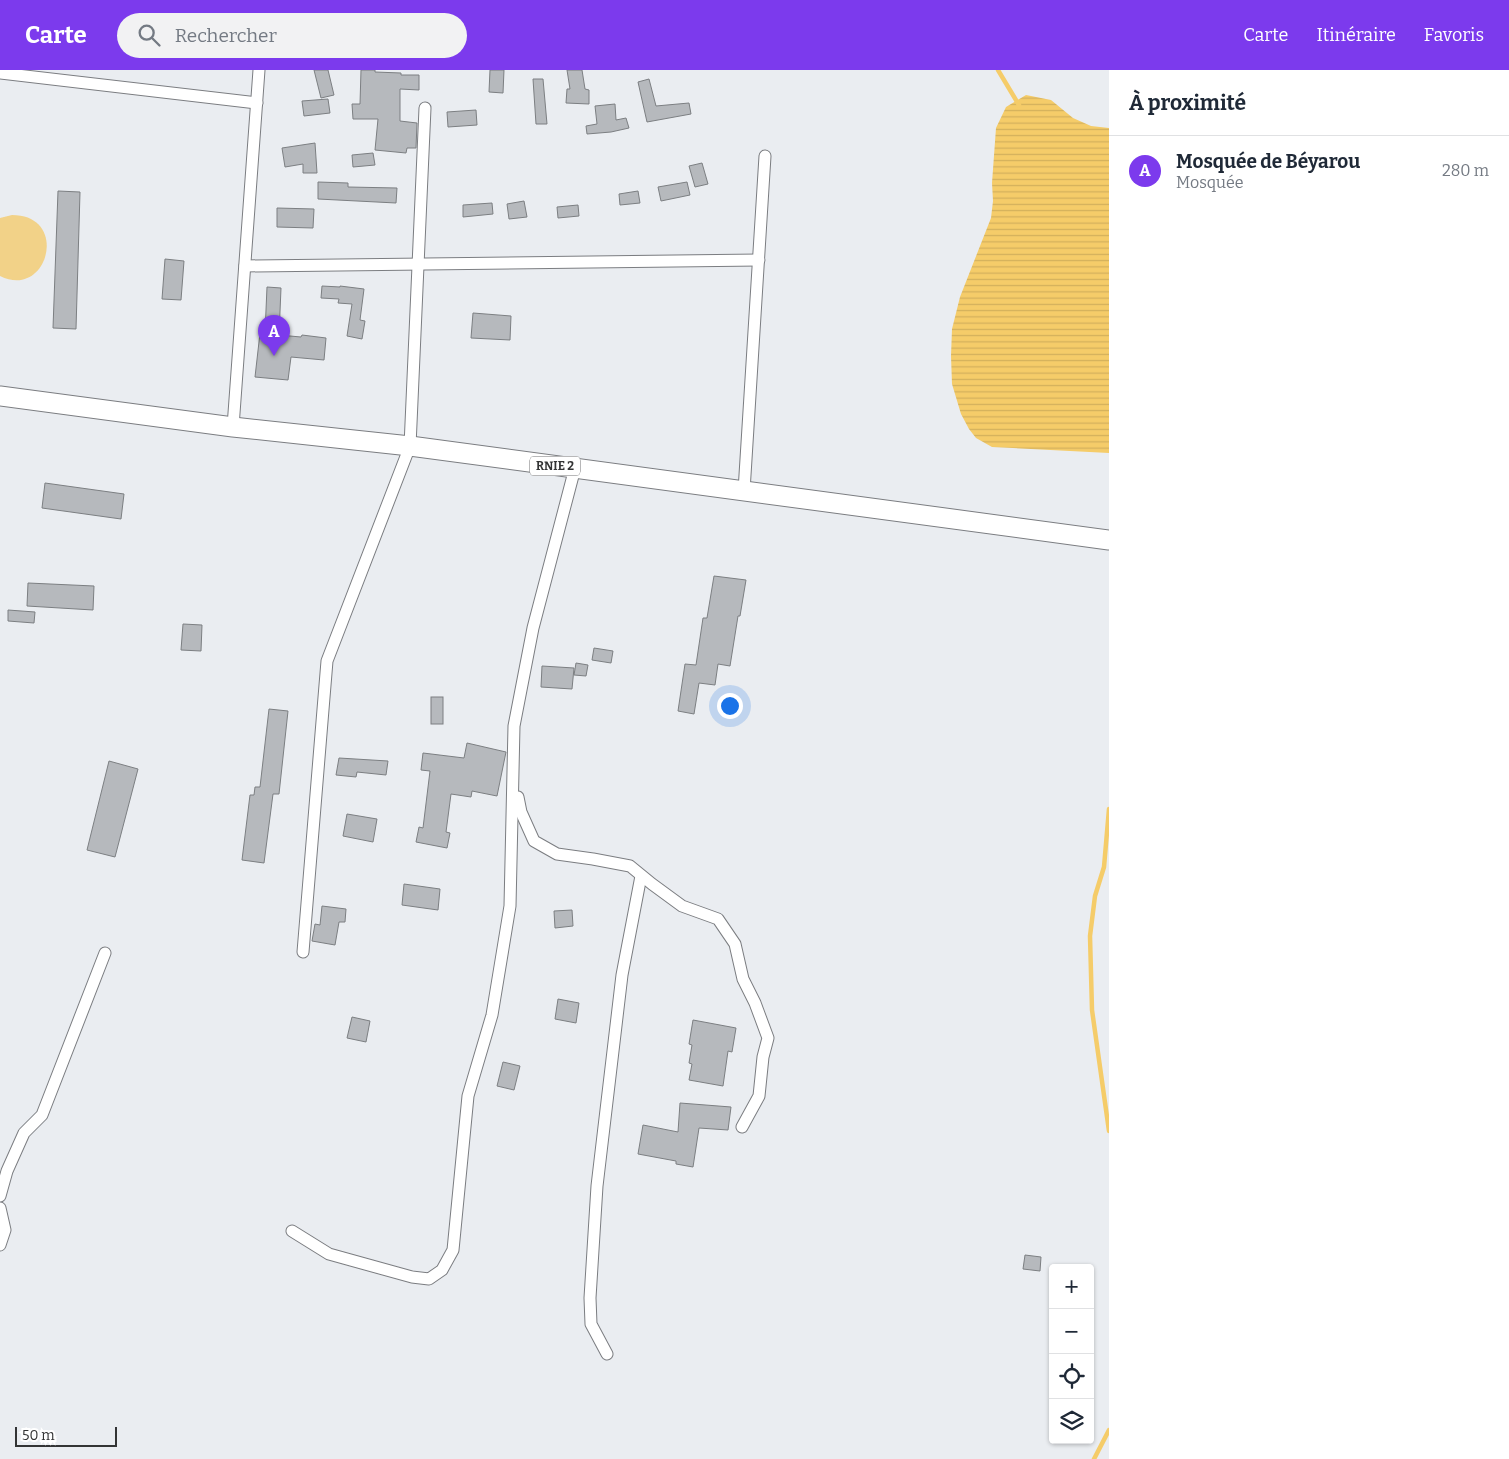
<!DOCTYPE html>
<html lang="fr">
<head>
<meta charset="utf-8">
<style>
	:root { --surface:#fff; --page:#f2f2f3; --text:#1f2937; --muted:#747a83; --line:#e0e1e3; --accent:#7c3aed }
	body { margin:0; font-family:Bitter,serif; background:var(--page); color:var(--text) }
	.controls { position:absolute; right:15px; bottom:15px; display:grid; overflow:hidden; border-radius:5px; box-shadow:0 1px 4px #0004 }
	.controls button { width:45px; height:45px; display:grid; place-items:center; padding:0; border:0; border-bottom:1px solid var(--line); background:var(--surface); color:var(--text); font:25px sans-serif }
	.scale { position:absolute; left:15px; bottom:12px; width:102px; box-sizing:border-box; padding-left:5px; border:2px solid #333435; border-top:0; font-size:14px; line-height:18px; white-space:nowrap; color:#333435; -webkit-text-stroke:4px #fff; paint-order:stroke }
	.you { position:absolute; left:729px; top:635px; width:18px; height:18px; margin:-12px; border:4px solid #fff; border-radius:50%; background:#1a73e8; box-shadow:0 0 0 8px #1a73e833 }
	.badge { display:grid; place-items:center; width:32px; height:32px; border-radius:50%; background:var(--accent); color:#fff; font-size:16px; font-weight:700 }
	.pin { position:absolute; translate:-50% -41px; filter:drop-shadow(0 1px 2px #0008) }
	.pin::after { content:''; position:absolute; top:26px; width:18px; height:15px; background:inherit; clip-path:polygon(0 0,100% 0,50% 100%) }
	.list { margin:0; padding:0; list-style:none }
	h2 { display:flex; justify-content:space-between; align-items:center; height:65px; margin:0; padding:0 20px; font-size:21px }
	h2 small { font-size:16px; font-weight:400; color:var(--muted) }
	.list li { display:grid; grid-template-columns:32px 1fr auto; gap:15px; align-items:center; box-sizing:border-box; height:70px; padding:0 20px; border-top:1px solid var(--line) }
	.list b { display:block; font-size:19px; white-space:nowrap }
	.list p { margin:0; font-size:16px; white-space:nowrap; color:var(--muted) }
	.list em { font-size:16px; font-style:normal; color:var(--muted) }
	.icon { flex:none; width:28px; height:28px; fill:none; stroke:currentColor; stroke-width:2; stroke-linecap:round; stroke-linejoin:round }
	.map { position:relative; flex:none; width:1109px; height:1389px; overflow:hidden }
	header { display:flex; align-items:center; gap:30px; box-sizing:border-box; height:70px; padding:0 25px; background:var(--accent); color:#fff }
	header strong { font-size:24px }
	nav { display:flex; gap:28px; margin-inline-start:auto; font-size:18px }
	.search { width:350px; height:45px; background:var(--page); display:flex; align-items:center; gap:12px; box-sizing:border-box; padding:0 18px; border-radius:28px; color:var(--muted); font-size:19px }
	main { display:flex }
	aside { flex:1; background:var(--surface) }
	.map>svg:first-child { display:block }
	.grass { fill:#f2d288 }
	.water { fill:url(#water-rules) }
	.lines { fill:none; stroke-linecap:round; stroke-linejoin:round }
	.stream { stroke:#f5cc69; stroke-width:4.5 }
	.building { fill:#b6b9bd; stroke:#7c7f82 }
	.street-casing { stroke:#7b7d81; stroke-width:13 }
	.primary-casing { stroke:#7b7d81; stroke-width:21 }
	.street { stroke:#fff; stroke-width:11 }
	.primary { stroke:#fff; stroke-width:19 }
	.labels { text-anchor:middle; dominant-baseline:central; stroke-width:4; stroke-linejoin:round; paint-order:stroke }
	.shield { fill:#fff; stroke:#707172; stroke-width:1 }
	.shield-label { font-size:12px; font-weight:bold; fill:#333435 }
</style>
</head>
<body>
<header>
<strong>Carte</strong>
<div class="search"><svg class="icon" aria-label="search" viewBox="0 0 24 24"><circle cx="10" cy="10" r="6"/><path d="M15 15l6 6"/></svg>Rechercher</div>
<nav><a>Carte</a><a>Itinéraire</a><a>Favoris</a></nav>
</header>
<main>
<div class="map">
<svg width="1109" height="1389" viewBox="0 0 1109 1389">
	<defs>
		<pattern id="water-rules" width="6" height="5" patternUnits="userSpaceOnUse" patternTransform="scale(1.25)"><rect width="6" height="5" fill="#f5cc69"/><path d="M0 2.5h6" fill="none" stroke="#d2b05c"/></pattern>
	</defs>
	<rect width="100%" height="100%" fill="#eaedf1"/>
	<!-- grass -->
	<path class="grass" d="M 12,145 C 70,145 48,230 0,206 L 0,148 Z"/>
	<!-- water -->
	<path class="water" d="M 1026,25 L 1051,30 L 1073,48 L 1091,56 L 1109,58 L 1109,383 L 992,377 L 976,368 L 969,359 L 961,344 L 952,314 L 951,286 L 952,259 L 960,227 L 991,148 L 993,131 L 992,113 L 996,58 L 1006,37 Z"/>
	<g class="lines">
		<!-- stream -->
		<g class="stream">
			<path d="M 998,0 L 1019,35"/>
			<path d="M 1109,739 L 1104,797 L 1095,826 L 1090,866 L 1092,940 L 1109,1061"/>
			<path d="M 1094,1389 L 1109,1360"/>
		</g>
	</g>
	<!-- building -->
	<g class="building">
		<path d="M 314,0 L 328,0 L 334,25 L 321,28 Z"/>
		<path d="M 361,0 L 375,0 L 375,2 L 401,3 L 401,5 L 419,5 L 419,20 L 400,19 L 400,51 L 417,53 L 416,78 L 407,78 L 406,83 L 375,80 L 378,49 L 353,49 L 352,34 L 360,34 Z"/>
		<path d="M 490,0 L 504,0 L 503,23 L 489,22 Z"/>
		<path d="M 567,0 L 582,0 L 585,19 L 589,20 L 589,34 L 566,33 L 567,19 L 570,19 Z"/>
		<path d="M 533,9 L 543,9 L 547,54 L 536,54 Z"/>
		<path d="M 649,9 L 656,36 L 689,33 L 691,44 L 647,52 L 638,12 Z"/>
		<path d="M 328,29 L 330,43 L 304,46 L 302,31 Z"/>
		<path d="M 615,34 L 616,50 L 626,48 L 629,58 L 611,62 L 587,64 L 586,56 L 597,54 L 595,36 Z"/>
		<path d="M 476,40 L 477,55 L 448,57 L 447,42 Z"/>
		<path d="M 315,73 L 317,103 L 303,103 L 303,94 L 285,97 L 282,78 Z"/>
		<path d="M 373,83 L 375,95 L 353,97 L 352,85 Z"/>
		<path d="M 702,93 L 708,114 L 695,117 L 689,96 Z"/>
		<path d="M 318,112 L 348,113 L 348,117 L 397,118 L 396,133 L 318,129 Z"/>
		<path d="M 687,112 L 690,125 L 661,131 L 658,117 Z"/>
		<path d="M 58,121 L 80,122 L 76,259 L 53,258 Z"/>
		<path d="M 638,121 L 640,133 L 620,135 L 619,124 Z"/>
		<path d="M 524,131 L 527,147 L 509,149 L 507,134 Z"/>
		<path d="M 492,133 L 493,144 L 463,147 L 463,135 Z"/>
		<path d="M 578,135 L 579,146 L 558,148 L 557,137 Z"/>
		<path d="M 277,138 L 314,139 L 313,158 L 277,157 Z"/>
		<path d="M 165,189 L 184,191 L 181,230 L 162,229 Z"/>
		<path d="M 322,216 L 340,217 L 340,216 L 364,219 L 360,250 L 365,251 L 362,269 L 347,266 L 352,234 L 338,233 L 339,229 L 321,228 Z"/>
		<path d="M 267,217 L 281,218 L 279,265 L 301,267 L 302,265 L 326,268 L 324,290 L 291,287 L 288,310 L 255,307 L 260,263 L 265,263 Z"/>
		<path d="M 473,243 L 511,246 L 510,270 L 471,268 Z"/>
		<path d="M 45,413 L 124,424 L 121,449 L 42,438 Z"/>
		<path d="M 714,506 L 746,510 L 740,546 L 738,546 L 730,596 L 718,594 L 715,615 L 699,613 L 694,644 L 678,641 L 685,594 L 696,595 L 703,548 L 707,548 Z"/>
		<path d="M 28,513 L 94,516 L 93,540 L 27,536 Z"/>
		<path d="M 8,540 L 35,542 L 34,553 L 8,551 Z"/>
		<path d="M 183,554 L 202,555 L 201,581 L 181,580 Z"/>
		<path d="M 594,578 L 613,581 L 611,593 L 592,590 Z"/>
		<path d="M 576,593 L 588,595 L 586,606 L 574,605 Z"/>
		<path d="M 542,596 L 574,598 L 572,619 L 541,617 Z"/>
		<rect x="431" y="627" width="12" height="27"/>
		<path d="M 269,639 L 288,641 L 279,724 L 273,724 L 264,793 L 242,790 L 250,725 L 254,725 L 255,717 L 260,717 Z"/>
		<path d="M 467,673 L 506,682 L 497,726 L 472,721 L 471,727 L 451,724 L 446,762 L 450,763 L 447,778 L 416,772 L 419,757 L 423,758 L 430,701 L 421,700 L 423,683 L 464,688 Z"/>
		<path d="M 339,688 L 388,691 L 386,705 L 357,702 L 356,707 L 336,705 Z"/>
		<path d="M 109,691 L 138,699 L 115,787 L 87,780 Z"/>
		<path d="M 347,744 L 377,749 L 373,772 L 343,766 Z"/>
		<path d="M 404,814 L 440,819 L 438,840 L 402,835 Z"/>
		<path d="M 322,836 L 346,839 L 345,852 L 339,852 L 335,875 L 312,871 L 315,854 L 320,855 Z"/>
		<path d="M 572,840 L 573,856 L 555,858 L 554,841 Z"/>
		<path d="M 558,929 L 579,933 L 576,953 L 555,949 Z"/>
		<path d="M 352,947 L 370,951 L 366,972 L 347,968 Z"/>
		<path d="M 693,950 L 736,958 L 732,982 L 728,981 L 723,1016 L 689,1010 L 692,994 L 689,993 L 692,975 L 689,974 Z"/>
		<path d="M 503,992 L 520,996 L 514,1020 L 497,1016 Z"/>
		<path d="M 680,1033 L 731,1037 L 728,1060 L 699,1058 L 693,1097 L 676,1094 L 676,1091 L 638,1084 L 643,1055 L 678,1062 Z"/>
		<path d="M 1025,1185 L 1041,1187 L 1040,1201 L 1023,1199 Z"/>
	</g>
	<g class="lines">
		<defs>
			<g id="street">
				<path d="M 0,3 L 257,33"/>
				<path d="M 245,196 L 759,190"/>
				<path d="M 233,357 L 259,0"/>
				<path d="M 744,421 L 765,86"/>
				<path d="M 518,727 L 521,742 L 534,771 L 557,784 L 593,789 L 630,796 L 652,814 L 682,836 L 718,849 L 735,874 L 743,909 L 755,933 L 768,968 L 763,987 L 759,1026 L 742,1057"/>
				<path d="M 303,882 L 327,591 L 410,376 L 425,38"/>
				<path d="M 0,1126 L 7,1101 L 24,1063 L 42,1045 L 105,883"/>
				<path d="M 0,1138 L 5,1160 L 0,1175"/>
				<path d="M 292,1161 L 329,1184 L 412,1207 L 429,1209 L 442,1200 L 453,1180 L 468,1026 L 492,945 L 510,836 L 514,656 L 533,558 L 575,398"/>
				<path d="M 607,1284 L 591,1254 L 590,1228 L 597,1116 L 622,905 L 641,806"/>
			</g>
			<path id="primary" d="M 0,326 L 233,357 L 410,376 L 1109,470"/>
		</defs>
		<!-- street casing -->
		<use href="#street" class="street-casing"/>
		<!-- primary casing -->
		<use href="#primary" class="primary-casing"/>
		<!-- street -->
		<use href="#street" class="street"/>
		<!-- primary -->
		<use href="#primary" class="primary"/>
	</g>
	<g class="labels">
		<!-- shield labels -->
		<rect class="shield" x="530" y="386.5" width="50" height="19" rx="4"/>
		<g class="shield-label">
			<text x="555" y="396">RNIE 2</text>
		</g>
	</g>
</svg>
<div class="controls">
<button>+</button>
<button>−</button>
<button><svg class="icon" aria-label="locate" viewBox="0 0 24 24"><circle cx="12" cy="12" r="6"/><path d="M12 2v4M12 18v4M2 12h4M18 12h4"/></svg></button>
<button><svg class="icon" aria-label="layers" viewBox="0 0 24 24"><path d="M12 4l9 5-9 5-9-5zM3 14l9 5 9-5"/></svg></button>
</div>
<div class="scale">50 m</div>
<div class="you"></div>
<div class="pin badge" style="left:274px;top:286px">A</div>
</div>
<aside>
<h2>À proximité<small></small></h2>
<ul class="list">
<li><span class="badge">A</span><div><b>Mosquée de Béyarou</b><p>Mosquée</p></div><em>280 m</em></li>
</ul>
</aside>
</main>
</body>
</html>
